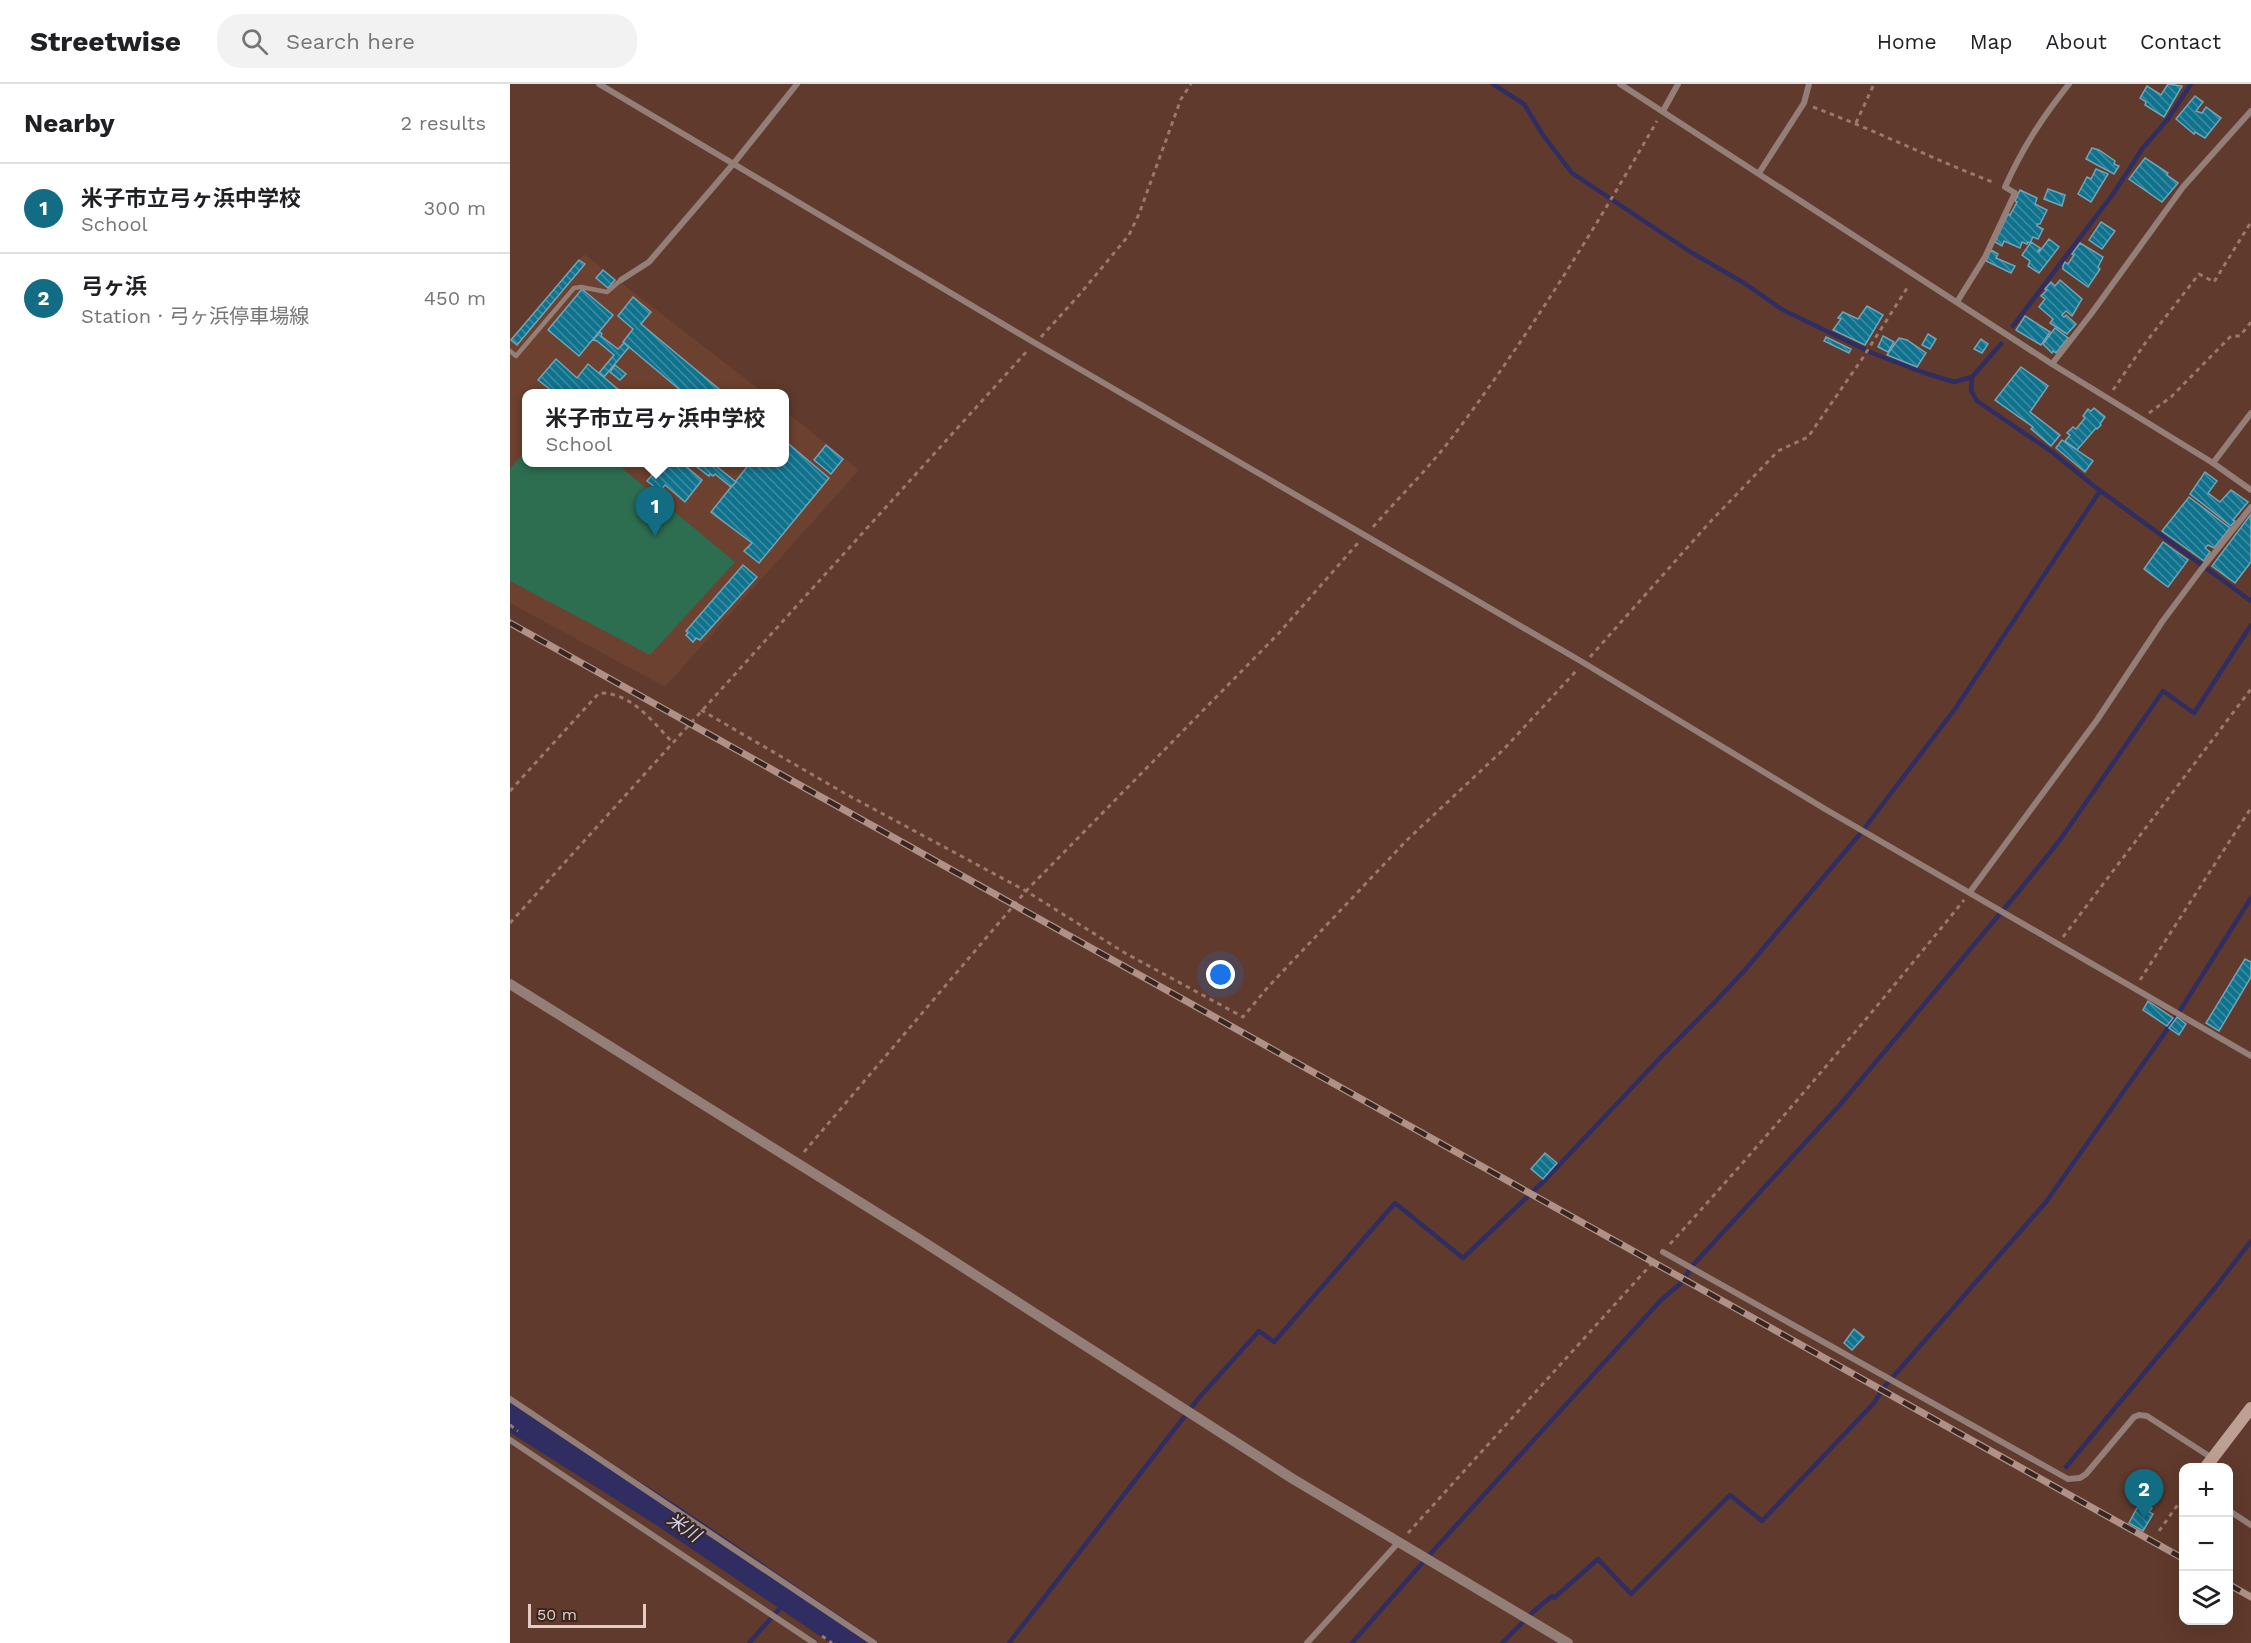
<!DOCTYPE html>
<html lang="en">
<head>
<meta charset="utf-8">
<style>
	:root { --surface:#fff; --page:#f2f2f2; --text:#202124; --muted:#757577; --line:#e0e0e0; --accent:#126d84 }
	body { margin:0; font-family:"Work Sans","Noto Sans JP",sans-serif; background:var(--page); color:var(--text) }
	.controls { position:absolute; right:18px; bottom:18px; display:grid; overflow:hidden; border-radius:12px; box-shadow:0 6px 24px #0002 }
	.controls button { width:54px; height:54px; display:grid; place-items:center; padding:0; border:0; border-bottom:2px solid var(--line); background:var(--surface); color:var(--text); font:30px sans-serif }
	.scale { position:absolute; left:18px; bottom:15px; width:118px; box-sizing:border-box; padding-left:6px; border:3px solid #e4ccc4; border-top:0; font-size:16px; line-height:21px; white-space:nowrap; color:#e4ccc4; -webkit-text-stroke:4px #382720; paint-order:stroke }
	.you { position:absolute; left:711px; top:891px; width:21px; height:21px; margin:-15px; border:4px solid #fff; border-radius:50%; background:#1a73e8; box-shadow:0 0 0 9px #1a73e833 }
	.badge { display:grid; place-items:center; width:39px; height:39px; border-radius:50%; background:var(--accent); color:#fff; font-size:20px; font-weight:700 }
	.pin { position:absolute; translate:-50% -50px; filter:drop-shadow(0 2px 3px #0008) }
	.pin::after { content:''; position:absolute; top:32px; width:21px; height:18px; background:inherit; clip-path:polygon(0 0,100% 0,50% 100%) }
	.popup { position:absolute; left:12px; top:305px; width:267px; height:78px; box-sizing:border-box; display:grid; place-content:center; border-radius:12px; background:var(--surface); filter:drop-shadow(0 2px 4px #0005); font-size:20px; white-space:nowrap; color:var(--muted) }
	.popup b { font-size:22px; color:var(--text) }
	.popup::after { content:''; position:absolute; left:50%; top:100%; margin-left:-12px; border:12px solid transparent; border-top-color:var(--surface) }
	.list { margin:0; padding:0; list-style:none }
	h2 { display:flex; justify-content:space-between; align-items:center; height:78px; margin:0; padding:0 24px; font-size:26px }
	h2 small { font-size:20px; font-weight:400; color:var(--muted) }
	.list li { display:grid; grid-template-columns:39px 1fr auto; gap:18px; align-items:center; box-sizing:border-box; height:90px; padding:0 24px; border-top:2px solid var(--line) }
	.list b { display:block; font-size:22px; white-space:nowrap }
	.list p { margin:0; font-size:20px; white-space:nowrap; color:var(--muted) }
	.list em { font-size:20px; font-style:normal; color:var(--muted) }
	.icon { flex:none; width:33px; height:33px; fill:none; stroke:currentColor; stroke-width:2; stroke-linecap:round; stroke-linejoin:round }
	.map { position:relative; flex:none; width:1741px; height:1559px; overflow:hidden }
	header { display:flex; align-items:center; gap:36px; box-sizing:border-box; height:84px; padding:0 30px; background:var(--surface); border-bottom:2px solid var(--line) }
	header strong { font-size:28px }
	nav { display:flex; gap:33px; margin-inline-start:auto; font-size:21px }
	.search { width:420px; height:54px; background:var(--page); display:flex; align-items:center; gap:15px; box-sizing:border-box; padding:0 21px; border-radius:24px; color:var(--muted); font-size:22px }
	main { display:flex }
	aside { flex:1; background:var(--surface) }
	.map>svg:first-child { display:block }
	.built { fill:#6d412f }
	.park { fill:#2d6e51 }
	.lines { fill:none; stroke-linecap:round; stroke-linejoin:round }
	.stream { stroke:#2f2d62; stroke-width:4.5 }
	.river { stroke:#2f2d62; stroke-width:28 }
	.building { fill:url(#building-back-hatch); stroke:#73a4b6; stroke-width:1.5 }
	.path { stroke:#99796d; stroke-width:3; stroke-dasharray:4.5 4.5; stroke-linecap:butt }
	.service { stroke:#937f78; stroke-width:4.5 }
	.minor { stroke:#937f78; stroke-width:6 }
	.tertiary { stroke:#937f78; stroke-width:10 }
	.secondary { stroke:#be9f94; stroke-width:12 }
	.rail-casing { stroke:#af9187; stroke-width:7 }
	.rail { stroke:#382720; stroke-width:4.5; stroke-dasharray:14; stroke-linecap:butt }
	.labels { text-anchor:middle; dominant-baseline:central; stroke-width:4.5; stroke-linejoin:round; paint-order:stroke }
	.water-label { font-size:18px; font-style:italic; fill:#cfd2f5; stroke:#382720 }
</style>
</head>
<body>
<header>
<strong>Streetwise</strong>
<div class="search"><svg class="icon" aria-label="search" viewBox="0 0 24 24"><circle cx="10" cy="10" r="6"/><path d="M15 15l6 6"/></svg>Search here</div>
<nav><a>Home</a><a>Map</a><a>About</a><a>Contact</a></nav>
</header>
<main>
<aside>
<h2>Nearby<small>2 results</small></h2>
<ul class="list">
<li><span class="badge">1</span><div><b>米子市立弓ヶ浜中学校</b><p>School</p></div><em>300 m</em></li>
<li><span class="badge">2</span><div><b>弓ヶ浜</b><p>Station · 弓ヶ浜停車場線</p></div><em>450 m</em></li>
</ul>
</aside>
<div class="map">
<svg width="1741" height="1559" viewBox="0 0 1741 1559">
	<defs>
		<pattern id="building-back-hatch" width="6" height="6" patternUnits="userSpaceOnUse" patternTransform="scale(1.5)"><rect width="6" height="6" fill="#10738e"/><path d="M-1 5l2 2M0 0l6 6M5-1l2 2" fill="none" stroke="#3e8ca1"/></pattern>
	</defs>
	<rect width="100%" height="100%" fill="#603a2c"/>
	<!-- built -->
	<path class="built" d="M 74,170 L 254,309 L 16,310 L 16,378 L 274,378 L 274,326 L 349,386 L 155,603 L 0,519 L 0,255 Z"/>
	<!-- park -->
	<path class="park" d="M 16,366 L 16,378 L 106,379 L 225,478 L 140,571 L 0,497 L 0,385 Z"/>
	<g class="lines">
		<!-- stream -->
		<g class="stream">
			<path d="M 983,0 L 1014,20 L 1033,51 L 1062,89 L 1179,167 L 1234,199 L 1273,226 L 1362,269 L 1412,288 L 1444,298 L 1462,293 L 1491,260"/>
			<path d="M 1503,242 L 1603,110 L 1632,65 L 1658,35 L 1681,0"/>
			<path d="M 1462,293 L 1461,306 L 1467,317 L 1542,368 L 1584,402 L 1741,517"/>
			<path d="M 1556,1383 L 1705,1204 L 1741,1157"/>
			<path d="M 239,1559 L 278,1515"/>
			<path d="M 499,1559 L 688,1315 L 749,1247 L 764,1258 L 885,1119 L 953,1174 L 1035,1096 L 1149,975 L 1206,917 L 1235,886 L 1350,750 L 1445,625 L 1590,407"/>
			<path d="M 842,1559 L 922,1468 L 1151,1216 L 1170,1200 L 1183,1181 L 1329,1022 L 1509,807 L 1550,756 L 1653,607 L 1684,629 L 1741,541"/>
			<path d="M 992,1559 L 1023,1528 L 1042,1512 L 1044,1514 L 1088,1475 L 1121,1510 L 1220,1411 L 1252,1437 L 1364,1319 L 1375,1302 L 1536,1118 L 1666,933 L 1741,814"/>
		</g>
		<!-- river -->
		<path class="river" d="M 0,1332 L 158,1432 L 345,1559"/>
	</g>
	<!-- building -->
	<g class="building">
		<path d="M 1658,0 L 1672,2 L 1654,33 L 1635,21 L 1636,18 L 1630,14 L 1637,2 L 1651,11 Z"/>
		<path d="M 1685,12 L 1693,18 L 1686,27 L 1692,29 L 1696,23 L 1711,34 L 1695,54 L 1685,48 L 1684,50 L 1666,35 Z"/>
		<path d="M 1582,64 L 1589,66 L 1605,77 L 1604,80 L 1609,82 L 1604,90 L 1576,75 Z"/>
		<path d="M 1635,74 L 1658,89 L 1657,91 L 1668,99 L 1652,118 L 1619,95 Z"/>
		<path d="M 1586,85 L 1598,90 L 1581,118 L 1568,110 L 1577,93 L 1581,95 Z"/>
		<path d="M 1538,105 L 1555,111 L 1552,122 L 1534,115 Z"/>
		<path d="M 1510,106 L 1527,114 L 1525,120 L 1537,126 L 1530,140 L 1527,140 L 1527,142 L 1533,145 L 1528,155 L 1523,153 L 1520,159 L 1518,158 L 1517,160 L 1512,158 L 1510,164 L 1494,157 L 1492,162 L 1485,158 L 1498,130 L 1500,131 L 1507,118 L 1505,117 Z"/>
		<path d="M 1591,138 L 1605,147 L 1592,165 L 1579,156 Z"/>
		<path d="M 1539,155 L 1549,163 L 1529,189 L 1518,182 L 1520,177 L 1512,171 L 1521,158 L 1530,164 L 1528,167 L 1529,168 Z"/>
		<path d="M 1570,159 L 1593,173 L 1588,183 L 1590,185 L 1578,203 L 1553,185 L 1553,182 L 1555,178 L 1558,180 L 1564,171 L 1562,170 Z"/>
		<path d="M 1481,166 L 1488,170 L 1486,174 L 1505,182 L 1501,189 L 1476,177 Z"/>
		<path d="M 69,176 L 75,180 L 7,261 L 1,256 Z"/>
		<path d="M 93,186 L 105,196 L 98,204 L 86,194 Z"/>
		<path d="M 1550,196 L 1572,215 L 1562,232 L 1556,227 L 1552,231 L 1554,233 L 1556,231 L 1566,240 L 1557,250 L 1540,239 L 1543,235 L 1529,223 L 1535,215 L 1531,212 L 1537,206 L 1535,205 L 1541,198 L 1545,202 Z"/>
		<path d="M 72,205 L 103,231 L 69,272 L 38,246 Z"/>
		<path d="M 123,213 L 141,228 L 131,240 L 215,310 L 175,310 L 113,258 L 123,245 L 108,232 Z"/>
		<path d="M 1357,222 L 1373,231 L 1355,261 L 1323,246 L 1331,235 L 1328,234 L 1333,228 L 1348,235 Z"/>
		<path d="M 1515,232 L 1540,248 L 1531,261 L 1506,246 Z"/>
		<path d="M 1545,244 L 1558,254 L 1546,269 L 1543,267 L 1542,269 L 1533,260 Z"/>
		<path d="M 90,248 L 92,250 L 91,252 L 108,265 L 114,259 L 119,263 L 94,293 L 89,289 L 104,271 L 87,257 L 83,256 Z"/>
		<path d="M 1418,250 L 1426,255 L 1420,265 L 1412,261 Z"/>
		<path d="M 1373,252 L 1384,258 L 1378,268 L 1368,263 Z"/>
		<path d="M 1316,253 L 1341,265 L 1339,269 L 1314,257 Z"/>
		<path d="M 1389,254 L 1397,256 L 1416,269 L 1407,283 L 1377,271 Z"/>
		<path d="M 1471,255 L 1478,260 L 1472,269 L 1464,265 Z"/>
		<path d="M 46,275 L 67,294 L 78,280 L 110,307 L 108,310 L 46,310 L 28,296 Z"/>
		<path d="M 105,281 L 116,290 L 110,296 L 100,288 Z"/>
		<path d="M 1511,283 L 1538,302 L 1520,328 L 1550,351 L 1541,362 L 1521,345 L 1523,343 L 1485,316 Z"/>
		<path d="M 1584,324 L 1595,333 L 1590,340 L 1591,341 L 1587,345 L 1586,344 L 1567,366 L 1555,357 L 1560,351 L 1557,349 L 1563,343 L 1566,345 L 1575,334 L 1573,332 L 1578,325 L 1581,327 Z"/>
		<path d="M 274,356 L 319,394 L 249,479 L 234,467 L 242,459 L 201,428 L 241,378 L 274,378 Z"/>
		<path d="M 1552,356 L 1583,377 L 1575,388 L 1546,364 Z"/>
		<path d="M 316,361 L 333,375 L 321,390 L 304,376 Z"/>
		<path d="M 128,378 L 171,378 L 192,396 L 175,418 L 155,401 L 150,407 L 137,397 L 143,390 Z"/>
		<path d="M 191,378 L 201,378 L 226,398 L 221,403 L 205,390 L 203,392 L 200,390 L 199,392 L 187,383 Z"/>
		<path d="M 1695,388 L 1707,397 L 1698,409 L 1710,418 L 1721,406 L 1738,418 L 1723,436 L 1725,437 L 1721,442 L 1680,410 Z"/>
		<path d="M 1679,413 L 1720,444 L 1704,464 L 1698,461 L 1695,464 L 1700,468 L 1694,477 L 1652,447 Z"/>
		<path d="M 1741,430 L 1741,478 L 1725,499 L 1702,482 Z"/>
		<path d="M 1653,458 L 1678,476 L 1658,503 L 1634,485 Z"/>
		<path d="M 233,481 L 247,493 L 190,556 L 186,554 L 183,558 L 176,551 L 178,549 L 176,547 Z"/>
		<path d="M 1735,875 L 1741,878 L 1741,893 L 1709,947 L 1696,939 Z"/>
		<path d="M 1638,917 L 1663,934 L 1657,942 L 1633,926 Z"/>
		<path d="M 1667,933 L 1676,940 L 1669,951 L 1659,944 Z"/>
		<path d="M 1035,1069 L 1047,1079 L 1033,1095 L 1021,1085 Z"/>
		<path d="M 1344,1245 L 1354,1253 L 1342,1266 L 1334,1259 Z"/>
		<path d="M 1634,1419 L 1642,1424 L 1639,1428 L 1643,1430 L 1633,1447 L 1619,1439 L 1627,1424 L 1631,1423 Z"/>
	</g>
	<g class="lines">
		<!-- path -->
		<g class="path">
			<path d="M 1303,23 C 1364,46 1423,75 1485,99"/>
			<path d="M 1346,39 L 1364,0"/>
			<path d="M 531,253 L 570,210 L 619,151 L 629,130 L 671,15 L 681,0"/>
			<path d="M 1603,306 L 1636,258 L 1689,190 L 1704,198 L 1741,138"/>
			<path d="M 1639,329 L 1661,313 L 1721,252 L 1730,252 L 1741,238"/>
			<path d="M 863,443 C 891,411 922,381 947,347 C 1021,248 1086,143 1147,37"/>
			<path d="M 1080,573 L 1200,438 L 1268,367 L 1298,353 L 1352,275 L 1399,201"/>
			<path d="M 191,626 L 334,709 L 516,807 L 615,869 L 733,933 L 758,903 L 897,756 L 994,665 L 1067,586"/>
			<path d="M 0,707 L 89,609 C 121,608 142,637 163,659"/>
			<path d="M 0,839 L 518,266"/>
			<path d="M 1553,853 L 1741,605"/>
			<path d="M 1630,896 L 1741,724"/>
			<path d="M 294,1068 L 516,807 L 769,549 L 848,459"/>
			<path d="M 1160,1160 C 1262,1048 1359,933 1454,816"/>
			<path d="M 0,1341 L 8,1347"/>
			<path d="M 1649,1447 L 1674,1412"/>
			<path d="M 898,1449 L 1145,1176"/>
			<path d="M 312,1552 L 322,1559"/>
		</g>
		<!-- service -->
		<path class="service" d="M 0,267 L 6,272 L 64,204 L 71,203 L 97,208 L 111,196"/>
		<!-- minor -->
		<g class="minor">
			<path d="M 89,0 L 525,259 L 1074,579 L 1315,725 L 1741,972"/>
			<path d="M 1110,0 L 1542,280 L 1703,379 L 1741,406"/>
			<path d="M 1153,27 L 1168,0"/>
			<path d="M 1249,89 L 1294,19 L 1299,0"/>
			<path d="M 111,196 L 139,178 L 224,79 L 287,0"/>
			<path d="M 1447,218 L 1475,173 L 1505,109 L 1495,103 C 1513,63 1532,34 1559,0"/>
			<path d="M 1542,280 L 1581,230 L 1673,103 L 1741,27"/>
			<path d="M 1703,379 L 1741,329"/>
			<path d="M 1460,808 L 1587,636 L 1652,538 L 1690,487 L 1741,423"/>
			<path d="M 1153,1168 L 1558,1395 L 1570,1394 L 1576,1390 L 1624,1333 L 1629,1331 L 1637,1332 L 1702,1374"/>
			<path d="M 0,1315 L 364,1559"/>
			<path d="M 0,1356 L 304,1559"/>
			<path d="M 1718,1426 L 1741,1441"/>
			<path d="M 797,1559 L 888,1459"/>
		</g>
		<!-- tertiary -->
		<path class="tertiary" d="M 0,900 L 409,1155 L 783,1395 L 1058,1559"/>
		<!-- secondary -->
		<path class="secondary" d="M 1695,1384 L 1741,1324"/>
		<defs>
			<g id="rail">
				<path d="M 0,539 L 1674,1475"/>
				<path d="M 1718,1500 L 1741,1513"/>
			</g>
		</defs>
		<!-- rail casing -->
		<use href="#rail" class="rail-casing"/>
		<!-- rail -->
		<use href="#rail" class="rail"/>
	</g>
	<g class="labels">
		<!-- water labels -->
		<g class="water-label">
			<text transform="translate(174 1443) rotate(34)">米川</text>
		</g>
	</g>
</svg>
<div class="controls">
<button>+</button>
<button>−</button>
<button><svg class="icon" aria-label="layers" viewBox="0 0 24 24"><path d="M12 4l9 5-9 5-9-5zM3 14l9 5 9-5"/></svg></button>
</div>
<div class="scale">50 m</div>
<div class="you"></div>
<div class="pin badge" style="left:145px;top:452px">1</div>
<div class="popup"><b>米子市立弓ヶ浜中学校</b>School</div>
<div class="pin badge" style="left:1634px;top:1435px">2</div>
</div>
</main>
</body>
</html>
